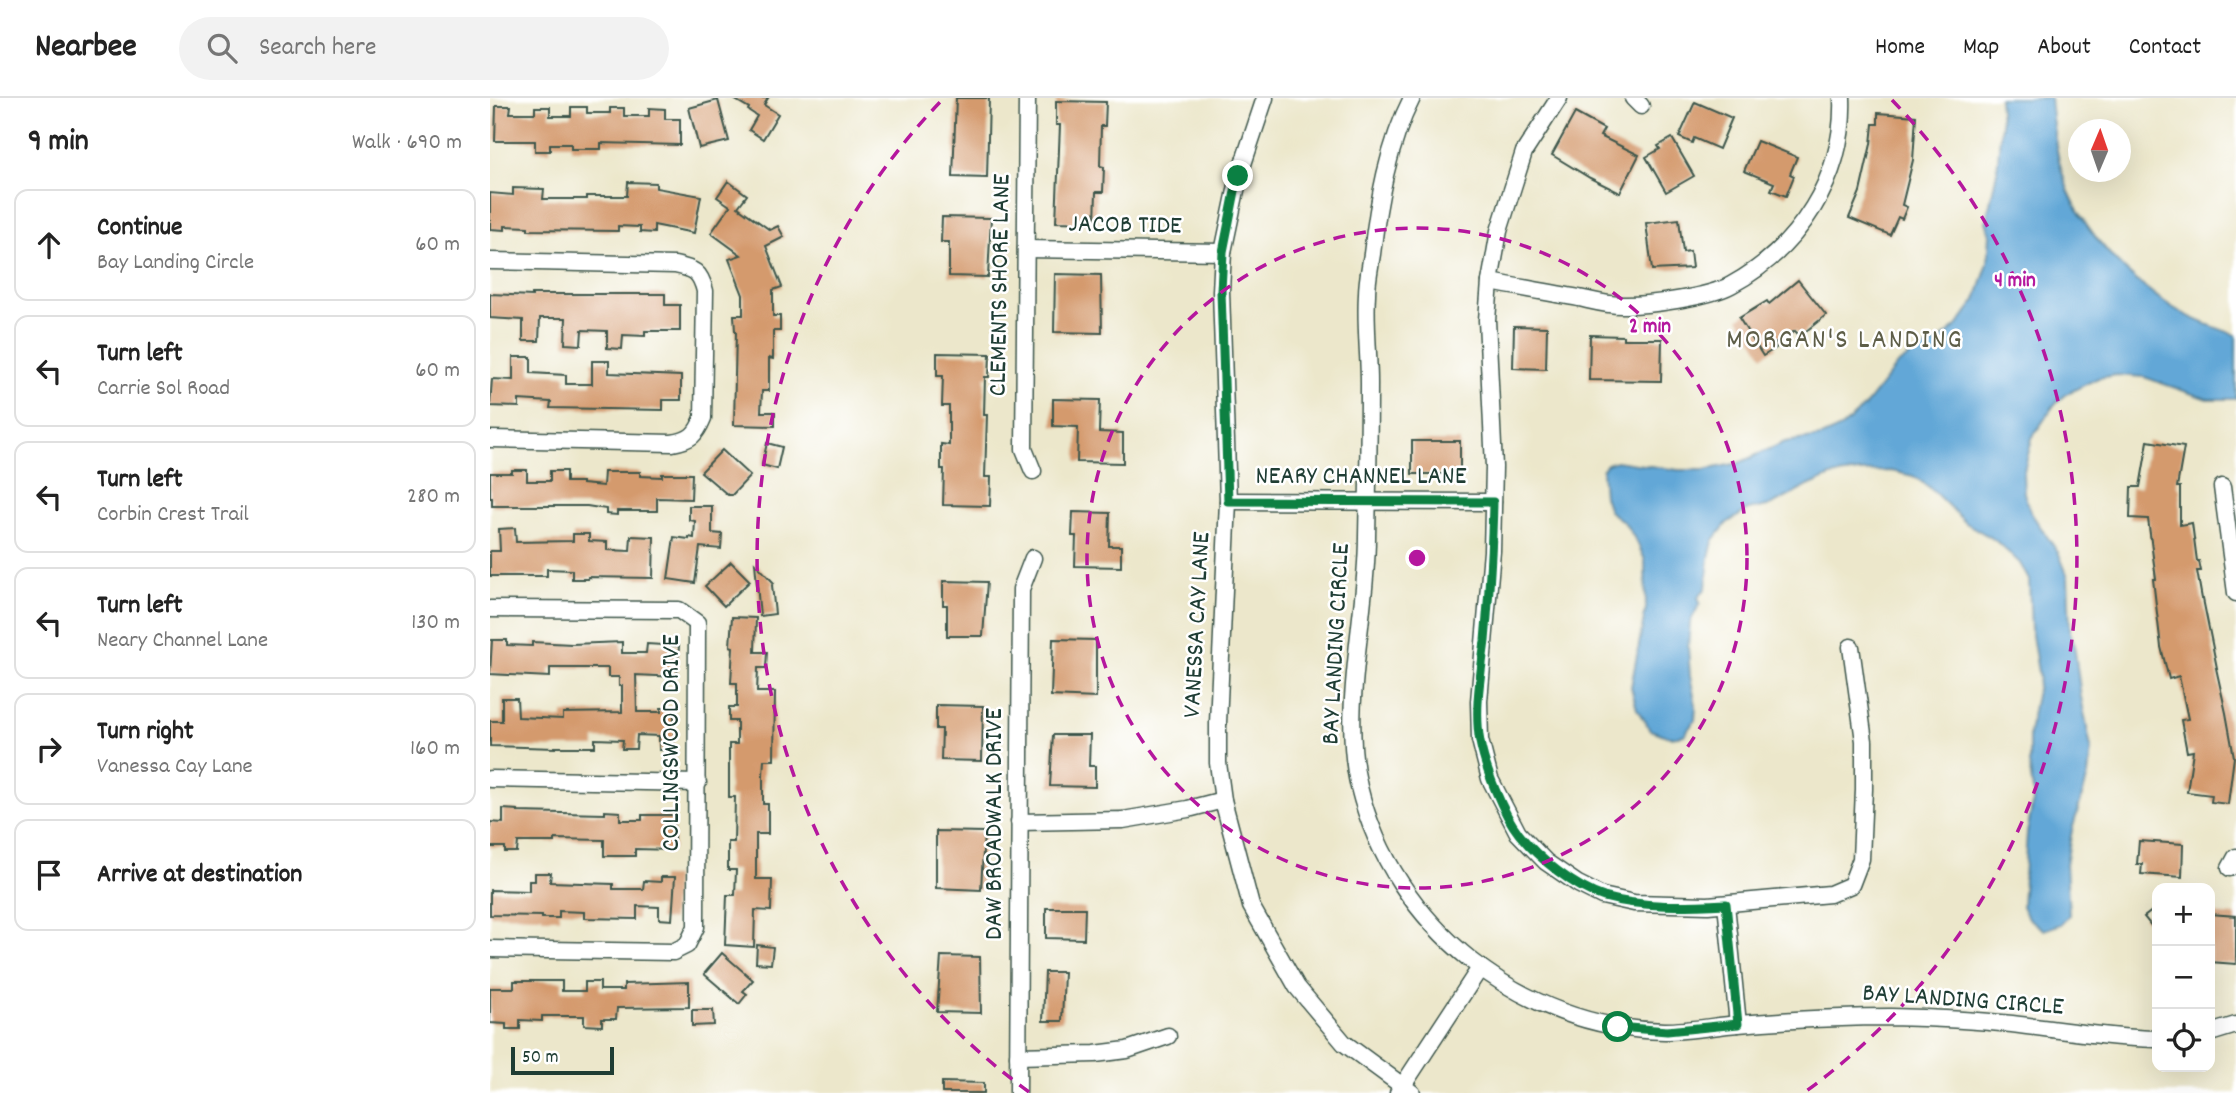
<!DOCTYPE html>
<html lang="en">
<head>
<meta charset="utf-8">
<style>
	:root { --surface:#fff; --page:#f2f2f2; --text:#222; --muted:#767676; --line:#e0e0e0 }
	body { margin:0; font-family:Dekko,sans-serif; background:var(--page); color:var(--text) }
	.controls { position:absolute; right:21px; bottom:21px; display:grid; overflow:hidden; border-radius:14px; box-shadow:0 7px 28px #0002 }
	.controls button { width:63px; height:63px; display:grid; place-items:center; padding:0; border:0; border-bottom:2px solid var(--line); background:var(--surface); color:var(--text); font:35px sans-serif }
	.compass { position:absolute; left:1578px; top:21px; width:63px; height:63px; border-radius:50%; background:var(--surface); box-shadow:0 7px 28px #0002; rotate:2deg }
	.scale { position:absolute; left:21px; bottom:18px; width:103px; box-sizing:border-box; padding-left:7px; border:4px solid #1f3d34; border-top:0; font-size:19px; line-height:24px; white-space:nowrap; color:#1f3d34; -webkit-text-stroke:5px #fff; paint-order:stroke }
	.stop { position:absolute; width:21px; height:21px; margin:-16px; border:5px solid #0b8043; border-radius:50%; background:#fff }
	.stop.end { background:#0b8043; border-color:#fff; box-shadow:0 2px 7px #0008 }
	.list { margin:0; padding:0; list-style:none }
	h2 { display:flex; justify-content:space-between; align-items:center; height:91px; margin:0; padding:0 28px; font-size:30px }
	h2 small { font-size:23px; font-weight:400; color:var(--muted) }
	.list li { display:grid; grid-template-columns:46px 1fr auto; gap:21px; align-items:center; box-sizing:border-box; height:112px; margin:0 14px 14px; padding:0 14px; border:2px solid var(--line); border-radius:14px }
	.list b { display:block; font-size:26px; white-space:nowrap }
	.list p { margin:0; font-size:23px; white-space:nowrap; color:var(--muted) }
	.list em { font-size:23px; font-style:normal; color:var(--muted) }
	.icon { flex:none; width:38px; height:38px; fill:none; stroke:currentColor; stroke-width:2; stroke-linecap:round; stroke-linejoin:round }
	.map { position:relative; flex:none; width:1746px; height:995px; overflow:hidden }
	header { display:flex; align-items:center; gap:42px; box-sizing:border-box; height:98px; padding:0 35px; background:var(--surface); border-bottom:2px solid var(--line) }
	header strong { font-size:33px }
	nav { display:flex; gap:38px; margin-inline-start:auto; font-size:24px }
	.search { width:490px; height:63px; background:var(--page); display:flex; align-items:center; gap:18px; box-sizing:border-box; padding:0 24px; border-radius:38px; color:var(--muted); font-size:26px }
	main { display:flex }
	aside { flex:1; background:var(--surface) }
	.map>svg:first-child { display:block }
	.water { fill:#62a7d7; stroke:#407286; stroke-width:2 }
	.building { fill:#d49a6d }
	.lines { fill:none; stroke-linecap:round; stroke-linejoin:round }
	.minor-casing { stroke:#3e564b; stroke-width:19 }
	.minor { stroke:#fff; stroke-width:16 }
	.route { stroke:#0b8043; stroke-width:9 }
	.ring { fill:none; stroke:#b5179e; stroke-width:3.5; stroke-dasharray:12 9 }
	.labels { text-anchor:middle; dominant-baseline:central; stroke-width:5; stroke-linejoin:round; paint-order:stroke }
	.street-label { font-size:26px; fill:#1f3d34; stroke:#fff }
	.neighbourhood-label { font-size:28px; letter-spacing:2px; fill:#5e5e48; stroke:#fff }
	.centre { fill:#b5179e; stroke:#fff; stroke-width:3.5 }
	.ring-label { font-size:21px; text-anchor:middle; font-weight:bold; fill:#b5179e; stroke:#fff; stroke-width:5; stroke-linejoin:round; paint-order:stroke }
</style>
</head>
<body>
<header>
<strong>Nearbee</strong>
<div class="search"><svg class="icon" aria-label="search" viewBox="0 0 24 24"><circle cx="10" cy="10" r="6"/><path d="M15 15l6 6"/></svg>Search here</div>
<nav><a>Home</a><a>Map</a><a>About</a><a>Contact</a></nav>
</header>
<main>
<aside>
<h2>9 min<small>Walk · 690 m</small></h2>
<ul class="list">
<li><svg class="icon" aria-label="ahead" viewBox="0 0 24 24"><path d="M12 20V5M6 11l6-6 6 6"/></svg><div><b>Continue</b><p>Bay Landing Circle</p></div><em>60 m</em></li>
<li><svg class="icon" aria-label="left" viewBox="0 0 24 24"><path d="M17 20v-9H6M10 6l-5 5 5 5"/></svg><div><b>Turn left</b><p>Carrie Sol Road</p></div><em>60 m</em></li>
<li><svg class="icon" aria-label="left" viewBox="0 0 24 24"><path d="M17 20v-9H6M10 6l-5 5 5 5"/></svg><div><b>Turn left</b><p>Corbin Crest Trail</p></div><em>280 m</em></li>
<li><svg class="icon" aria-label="left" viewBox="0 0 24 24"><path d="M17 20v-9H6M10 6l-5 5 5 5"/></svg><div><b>Turn left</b><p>Neary Channel Lane</p></div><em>130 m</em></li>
<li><svg class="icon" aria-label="right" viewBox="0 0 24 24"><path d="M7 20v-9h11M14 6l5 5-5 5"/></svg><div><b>Turn right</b><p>Vanessa Cay Lane</p></div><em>160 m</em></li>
<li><svg class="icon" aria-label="arrive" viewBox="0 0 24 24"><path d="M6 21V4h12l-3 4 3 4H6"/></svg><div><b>Arrive at destination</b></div></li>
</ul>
</aside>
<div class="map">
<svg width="1746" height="995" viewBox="0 0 1746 995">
	<rect width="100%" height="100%" fill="#fff"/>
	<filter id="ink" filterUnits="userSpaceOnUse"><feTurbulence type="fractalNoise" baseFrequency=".0143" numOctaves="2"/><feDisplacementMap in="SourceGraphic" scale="14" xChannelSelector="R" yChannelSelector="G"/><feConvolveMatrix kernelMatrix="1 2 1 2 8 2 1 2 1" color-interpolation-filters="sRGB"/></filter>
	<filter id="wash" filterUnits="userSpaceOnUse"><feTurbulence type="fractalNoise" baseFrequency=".00686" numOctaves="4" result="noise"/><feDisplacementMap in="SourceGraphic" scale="28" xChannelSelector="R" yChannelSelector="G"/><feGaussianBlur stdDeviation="1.57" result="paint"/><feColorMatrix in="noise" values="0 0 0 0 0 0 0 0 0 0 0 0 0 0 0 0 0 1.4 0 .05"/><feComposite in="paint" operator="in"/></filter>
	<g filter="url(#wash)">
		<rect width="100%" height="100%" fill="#ece7cb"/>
		<!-- water -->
		<path class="water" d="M 1509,0 L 1560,0 C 1563,31 1567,65 1579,94 C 1599,141 1640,182 1682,209 C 1701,221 1724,229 1746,237 L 1746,301 L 1717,301 L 1654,279 L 1626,277 L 1608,280 L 1578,295 L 1564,307 L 1542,340 L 1533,377 L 1534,395 L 1541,415 L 1569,456 L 1578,479 L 1580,534 L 1584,546 L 1591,599 L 1601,650 L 1598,678 L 1582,732 L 1576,766 L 1579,817 L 1571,826 L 1554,832 L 1538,820 L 1532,808 L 1537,735 L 1544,699 L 1539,665 L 1539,635 L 1549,580 L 1541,531 L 1539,482 L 1530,465 L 1505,442 L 1476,425 L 1439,389 L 1423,378 L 1401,373 L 1369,374 L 1341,378 L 1318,388 L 1282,407 L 1258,412 L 1237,425 L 1223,443 L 1219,460 L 1216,490 L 1208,499 L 1210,505 L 1200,524 L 1198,549 L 1200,578 L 1206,607 L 1205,622 L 1194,637 L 1180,639 L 1160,632 L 1147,611 L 1141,589 L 1156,510 L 1155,462 L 1147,444 L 1134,424 L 1119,413 L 1114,398 L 1112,372 L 1117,366 L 1126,363 L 1188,372 L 1214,372 L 1249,365 L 1295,344 L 1331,339 L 1351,330 L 1374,309 L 1407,267 L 1424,255 L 1446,245 L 1467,228 L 1486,202 L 1498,165 L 1500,136 L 1496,123 L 1507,74 L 1511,26 Z"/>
		<g id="blocks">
			<!-- building -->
			<g class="building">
				<path d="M 242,0 L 278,0 L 274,7 L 288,16 L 273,41 L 259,32 L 267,18 L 258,12 L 259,10 Z"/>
				<path d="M 466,0 L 499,0 L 497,80 L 463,79 Z"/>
				<path d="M 228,2 L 239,43 L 209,50 L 199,10 Z"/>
				<path d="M 566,3 L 616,4 L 615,28 L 611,28 L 610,68 L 614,69 L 613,94 L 606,94 L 605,125 L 566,124 L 570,27 L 566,27 Z"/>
				<path d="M 1205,4 L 1242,20 L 1229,51 L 1204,40 L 1202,45 L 1189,39 Z"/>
				<path d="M 6,8 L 21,8 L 20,15 L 45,15 L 45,9 L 60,9 L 60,18 L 81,18 L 81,9 L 97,9 L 97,15 L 120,15 L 120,10 L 134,10 L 134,18 L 159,18 L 159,10 L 175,11 L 175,21 L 190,21 L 190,47 L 111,45 L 111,51 L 81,51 L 81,46 L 60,46 L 60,53 L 45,53 L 45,43 L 5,43 Z"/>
				<path d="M 1085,15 L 1114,31 L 1110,38 L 1149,57 L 1130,95 L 1100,80 L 1062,57 Z"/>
				<path d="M 1388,15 L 1426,18 L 1423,62 L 1412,107 L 1417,109 L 1412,121 L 1408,119 L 1400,137 L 1359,120 L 1370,94 L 1381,46 L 1383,26 L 1388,26 Z"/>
				<path d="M 1182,40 L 1204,78 L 1176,94 L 1156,59 L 1170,51 L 1168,48 Z"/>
				<path d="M 1267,43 L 1307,59 L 1300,76 L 1304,78 L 1296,98 L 1281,92 L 1284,85 L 1254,73 Z"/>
				<path d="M 238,83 L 257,97 L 248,109 L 280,132 L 288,128 L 294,139 L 276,148 L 292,189 L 283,192 L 283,218 L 290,218 L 290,233 L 283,233 L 283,261 L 279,260 L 279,293 L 272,293 L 271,314 L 285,314 L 285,328 L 244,327 L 246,233 L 245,233 L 244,217 L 253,217 L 253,197 L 239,161 L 251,157 L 221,135 L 240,108 L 227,99 Z"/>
				<path d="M 138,84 L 166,85 L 166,90 L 211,98 L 204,135 L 164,127 L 164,135 L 150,134 L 150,129 L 128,128 L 128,133 L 38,132 L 38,129 L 15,128 L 15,132 L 0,131 L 0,95 L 23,97 L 23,90 L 54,91 L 53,101 L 97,101 L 97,98 L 137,98 Z"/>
				<path d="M 452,119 L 501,120 L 498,179 L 459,178 L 459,144 L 451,144 Z"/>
				<path d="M 1189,121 L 1193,154 L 1200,153 L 1202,170 L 1162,172 L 1156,125 Z"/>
				<path d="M 565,176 L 611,177 L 612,235 L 564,234 Z"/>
				<path d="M 1308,182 L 1336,217 L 1310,238 L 1305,233 L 1284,246 L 1286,250 L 1273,258 L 1249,220 L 1277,203 L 1279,206 Z"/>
				<path d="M 0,196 L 42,198 L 42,196 L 175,196 L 175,207 L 190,207 L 190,233 L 155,233 L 155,238 L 133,237 L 132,251 L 117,250 L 117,233 L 92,232 L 91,247 L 75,246 L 76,220 L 50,220 L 49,243 L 33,243 L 33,222 L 0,220 Z"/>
				<path d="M 1024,228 L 1057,229 L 1056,271 L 1023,270 Z"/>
				<path d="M 1100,237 L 1133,238 L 1133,241 L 1172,241 L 1171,283 L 1099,282 Z"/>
				<path d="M 447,255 L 500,256 L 499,279 L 495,279 L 494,317 L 497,317 L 495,379 L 501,379 L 500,408 L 453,407 L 454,371 L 451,371 L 451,346 L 459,347 L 459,308 L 452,308 L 453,278 L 447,278 Z"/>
				<path d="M 23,259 L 41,259 L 41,275 L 76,277 L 76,286 L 102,286 L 102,263 L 119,263 L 119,275 L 191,278 L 191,302 L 173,302 L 173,312 L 60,310 L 61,304 L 29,302 L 29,309 L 0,308 L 2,281 L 23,282 Z"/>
				<path d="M 563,301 L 610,302 L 609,334 L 633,335 L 633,365 L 587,364 L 588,329 L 563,328 Z"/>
				<rect x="922" y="343" width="48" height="33"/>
				<path d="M 1658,343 L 1694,349 L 1687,389 L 1690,389 L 1690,427 L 1702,425 L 1707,463 L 1709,463 L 1711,473 L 1707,473 L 1712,501 L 1713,501 L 1727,570 L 1726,570 L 1736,615 L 1744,659 L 1738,706 L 1721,704 L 1722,697 L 1697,694 L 1703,653 L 1697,654 L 1691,622 L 1698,621 L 1689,578 L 1679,581 L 1671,549 L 1663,481 L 1666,481 L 1658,421 L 1640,420 L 1641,389 L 1650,389 Z"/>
				<path d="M 277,345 L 292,349 L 287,371 L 272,367 Z"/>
				<path d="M 232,352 L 260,378 L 242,397 L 238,397 L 211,374 Z"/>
				<path d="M 22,372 L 37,372 L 37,383 L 60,383 L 60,373 L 76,373 L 76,384 L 92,384 L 92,386 L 113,388 L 114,374 L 150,374 L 150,378 L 172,379 L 172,376 L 202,376 L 201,401 L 167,400 L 167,413 L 127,413 L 127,417 L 116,416 L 116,411 L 97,408 L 2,408 L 2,400 L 0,400 L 0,375 L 22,375 Z"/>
				<path d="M 199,408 L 222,408 L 222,435 L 232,436 L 231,451 L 210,449 L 205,485 L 178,481 L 184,439 L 199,441 L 199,439 L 204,440 L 205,423 L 199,422 Z"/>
				<path d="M 583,414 L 620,415 L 619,448 L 631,448 L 631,469 L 585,468 L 586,438 L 582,438 Z"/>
				<path d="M 25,430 L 26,444 L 83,443 L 83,436 L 99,436 L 99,443 L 117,444 L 117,452 L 140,453 L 141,438 L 164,439 L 163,480 L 98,479 L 98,481 L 82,481 L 82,472 L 57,471 L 57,478 L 0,478 L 0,453 L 10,453 L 9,431 Z"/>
				<path d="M 241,464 L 260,483 L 234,508 L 215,488 Z"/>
				<path d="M 265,465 L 284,485 L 282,487 L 285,516 L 270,518 Z"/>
				<path d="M 453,483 L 497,484 L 493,538 L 457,538 L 457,507 L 453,507 Z"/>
				<path d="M 242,519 L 266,520 L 265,554 L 277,554 L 276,570 L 268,570 L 267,594 L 285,594 L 284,662 L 274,662 L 273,677 L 273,706 L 278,706 L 278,736 L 266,736 L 266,781 L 282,781 L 281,813 L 265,812 L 264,849 L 235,847 L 237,797 L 245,797 L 246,772 L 238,772 L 238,744 L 244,744 L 245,699 L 239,699 L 239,646 L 247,646 L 247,623 L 239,623 L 239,609 L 247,609 L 247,585 L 241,585 L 243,549 L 240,548 Z"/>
				<path d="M 563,541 L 606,542 L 606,600 L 561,598 Z"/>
				<path d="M 2,542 L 17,542 L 17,547 L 42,548 L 42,544 L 82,546 L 132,544 L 132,555 L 156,555 L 157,546 L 189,548 L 187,579 L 146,577 L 147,614 L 171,614 L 171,610 L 184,610 L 184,652 L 169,652 L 169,638 L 147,637 L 146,651 L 132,651 L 133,642 L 105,641 L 105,649 L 65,649 L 65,650 L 0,648 L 0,623 L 12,623 L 12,600 L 27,600 L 28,619 L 73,621 L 73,615 L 132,614 L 132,588 L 129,588 L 129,579 L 118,579 L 118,570 L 60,570 L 60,579 L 0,576 Z"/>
				<path d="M 446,607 L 493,608 L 492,663 L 451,662 L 452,631 L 446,631 Z"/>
				<path d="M 563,637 L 600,637 L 599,668 L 605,668 L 605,689 L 560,688 Z"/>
				<path d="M 13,711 L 28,712 L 28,714 L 115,716 L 115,713 L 130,714 L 130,722 L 152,722 L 152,717 L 184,717 L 184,752 L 145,751 L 145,758 L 114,758 L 114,742 L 65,741 L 65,744 L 28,744 L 27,754 L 15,754 L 15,749 L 0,749 L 0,724 L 13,725 Z"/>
				<path d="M 446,733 L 494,734 L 491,792 L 446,790 Z"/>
				<path d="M 1649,743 L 1693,746 L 1692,779 L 1651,776 L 1652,766 L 1647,766 Z"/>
				<path d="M 45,775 L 61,775 L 60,784 L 123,786 L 123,791 L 153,791 L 154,783 L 171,784 L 171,779 L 185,779 L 182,822 L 169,821 L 169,809 L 147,808 L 147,821 L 94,820 L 94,814 L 69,813 L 69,820 L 52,820 L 52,818 L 0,817 L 0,792 L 39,793 L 39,783 L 45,783 Z"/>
				<path d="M 1667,809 L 1667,835 L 1654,819 Z"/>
				<path d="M 556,810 L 595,810 L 594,841 L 556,840 Z"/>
				<path d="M 1720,816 L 1746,818 L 1746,866 L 1720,864 Z"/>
				<path d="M 267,847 L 283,849 L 281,866 L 266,865 Z"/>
				<path d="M 232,855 L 263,882 L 253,893 L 257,896 L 249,906 L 214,876 Z"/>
				<path d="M 451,858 L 490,859 L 491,915 L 447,914 Z"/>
				<path d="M 555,874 L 574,874 L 572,923 L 553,923 Z"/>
				<path d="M 24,883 L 72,883 L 72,893 L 95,893 L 95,884 L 110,884 L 110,892 L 134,892 L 134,886 L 199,884 L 199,909 L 127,910 L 126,921 L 112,921 L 112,928 L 94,927 L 94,918 L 52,918 L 52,923 L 30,922 L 30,931 L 16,931 L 16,926 L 0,925 L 0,890 L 24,890 Z"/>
				<path d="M 202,912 L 223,912 L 224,927 L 202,928 Z"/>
				<path d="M 452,984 L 494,985 L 494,995 L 452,995 Z"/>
			</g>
		</g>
	</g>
	<g filter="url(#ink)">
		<use href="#blocks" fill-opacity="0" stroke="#3e564b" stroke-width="2"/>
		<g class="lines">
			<defs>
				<g id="minor">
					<path d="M 537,0 L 534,351 L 543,373"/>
					<path d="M 775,0 L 749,78 L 733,154 L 731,193 L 738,403 L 728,625 L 728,665 L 733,702 L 761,808 L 807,889 L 854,945 L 922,995"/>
					<path d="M 922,0 C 898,47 888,104 882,156 C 880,169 877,183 877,196 C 875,226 879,256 879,285 C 879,336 878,388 877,439 C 877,519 850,611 869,689 C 903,828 1032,931 1175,933 C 1199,933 1224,928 1248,926 C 1298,922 1350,919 1401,919 C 1442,920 1482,922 1522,926 C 1571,932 1619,940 1667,941"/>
					<path d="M 1069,0 L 1034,54 L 1009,133 L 1000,184 L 997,222 L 1004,369 L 1002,453 L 989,603 L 990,642 L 1000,681 L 1028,735 L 1056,764 L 1088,786 L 1112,798 L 1144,805 L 1218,807 L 1340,796 L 1361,787 L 1371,761 L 1374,691 L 1374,643 L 1361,549"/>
					<path d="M 1143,0 L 1151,8"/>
					<path d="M 536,151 L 733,154"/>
					<path d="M 0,163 L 185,167 C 204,171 210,173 215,193 L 213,320 C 206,337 201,342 182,345 L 0,341"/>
					<path d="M 1000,184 C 1029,189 1059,195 1089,200 C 1103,203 1117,207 1131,207 C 1157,208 1219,199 1241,187 C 1309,150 1355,79 1352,0"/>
					<path d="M 1732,389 L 1746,495"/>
					<path d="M 738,403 L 1003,404"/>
					<path d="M 0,511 L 189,512 L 207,525 L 206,829 L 197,847 L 183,854 L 0,851"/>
					<path d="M 0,681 L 208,685"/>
					<path d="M 529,724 L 633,722 L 698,711 L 733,702"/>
					<path d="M 1740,770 L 1746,759"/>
					<path d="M 1236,806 L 1248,926"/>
					<path d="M 1720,935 L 1746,927"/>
					<path d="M 528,958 L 605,956 L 637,952 L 678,938"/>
					<path d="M 528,995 L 531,491 L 543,460"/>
					<path d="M 908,995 L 990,870"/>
				</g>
			</defs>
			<!-- minor casing -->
			<use href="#minor" class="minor-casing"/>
			<!-- minor -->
			<use href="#minor" class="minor"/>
		</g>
	</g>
	<g class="lines" filter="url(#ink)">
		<!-- route -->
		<path class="route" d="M 748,78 L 733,154 L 731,193 L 738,403 L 1003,404 C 1002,451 999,496 995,543 C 991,575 984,611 990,644 C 995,670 1013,716 1029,736 C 1048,760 1085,790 1114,799 C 1153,810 1196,808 1236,806 L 1248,926 L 1177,933 L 1128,929"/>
	</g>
	<!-- distance rings -->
	<g class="ring">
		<circle cx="927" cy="460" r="330"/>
		<path d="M539 994A660 660 0 0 1 452 2M1402 2A660 660 0 0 1 1315 994"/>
	</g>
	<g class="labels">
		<!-- street labels -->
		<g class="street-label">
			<text transform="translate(635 128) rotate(1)">JACOB TIDE</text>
			<text transform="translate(511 187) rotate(-89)">CLEMENTS SHORE LANE</text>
			<text x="871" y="379">NEARY CHANNEL LANE</text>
			<text transform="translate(708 527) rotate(-87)">VANESSA CAY LANE</text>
			<text transform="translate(847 546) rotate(-87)">BAY LANDING CIRCLE</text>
			<text transform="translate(182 645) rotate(-90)">COLLINGSWOOD DRIVE</text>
			<text transform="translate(505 726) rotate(-90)">DAW BROADWALK DRIVE</text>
			<text transform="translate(1473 903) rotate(4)">BAY LANDING CIRCLE</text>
		</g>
		<!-- neighbourhood labels -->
		<g class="neighbourhood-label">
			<text x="1355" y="244">MORGAN'S LANDING</text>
		</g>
	</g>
	<circle cx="927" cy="460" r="10" class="centre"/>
	<g class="ring-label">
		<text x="1525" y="188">4 min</text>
		<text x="1160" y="234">2 min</text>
	</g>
</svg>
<div class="controls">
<button>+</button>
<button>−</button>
<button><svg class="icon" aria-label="locate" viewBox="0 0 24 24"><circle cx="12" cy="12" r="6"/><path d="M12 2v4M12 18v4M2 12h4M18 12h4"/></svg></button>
</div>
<svg class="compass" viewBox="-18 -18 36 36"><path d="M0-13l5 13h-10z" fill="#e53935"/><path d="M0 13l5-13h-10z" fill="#767676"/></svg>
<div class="scale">50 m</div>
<div class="stop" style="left:1128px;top:929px"></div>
<div class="stop end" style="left:748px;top:78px"></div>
</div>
</main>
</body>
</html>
